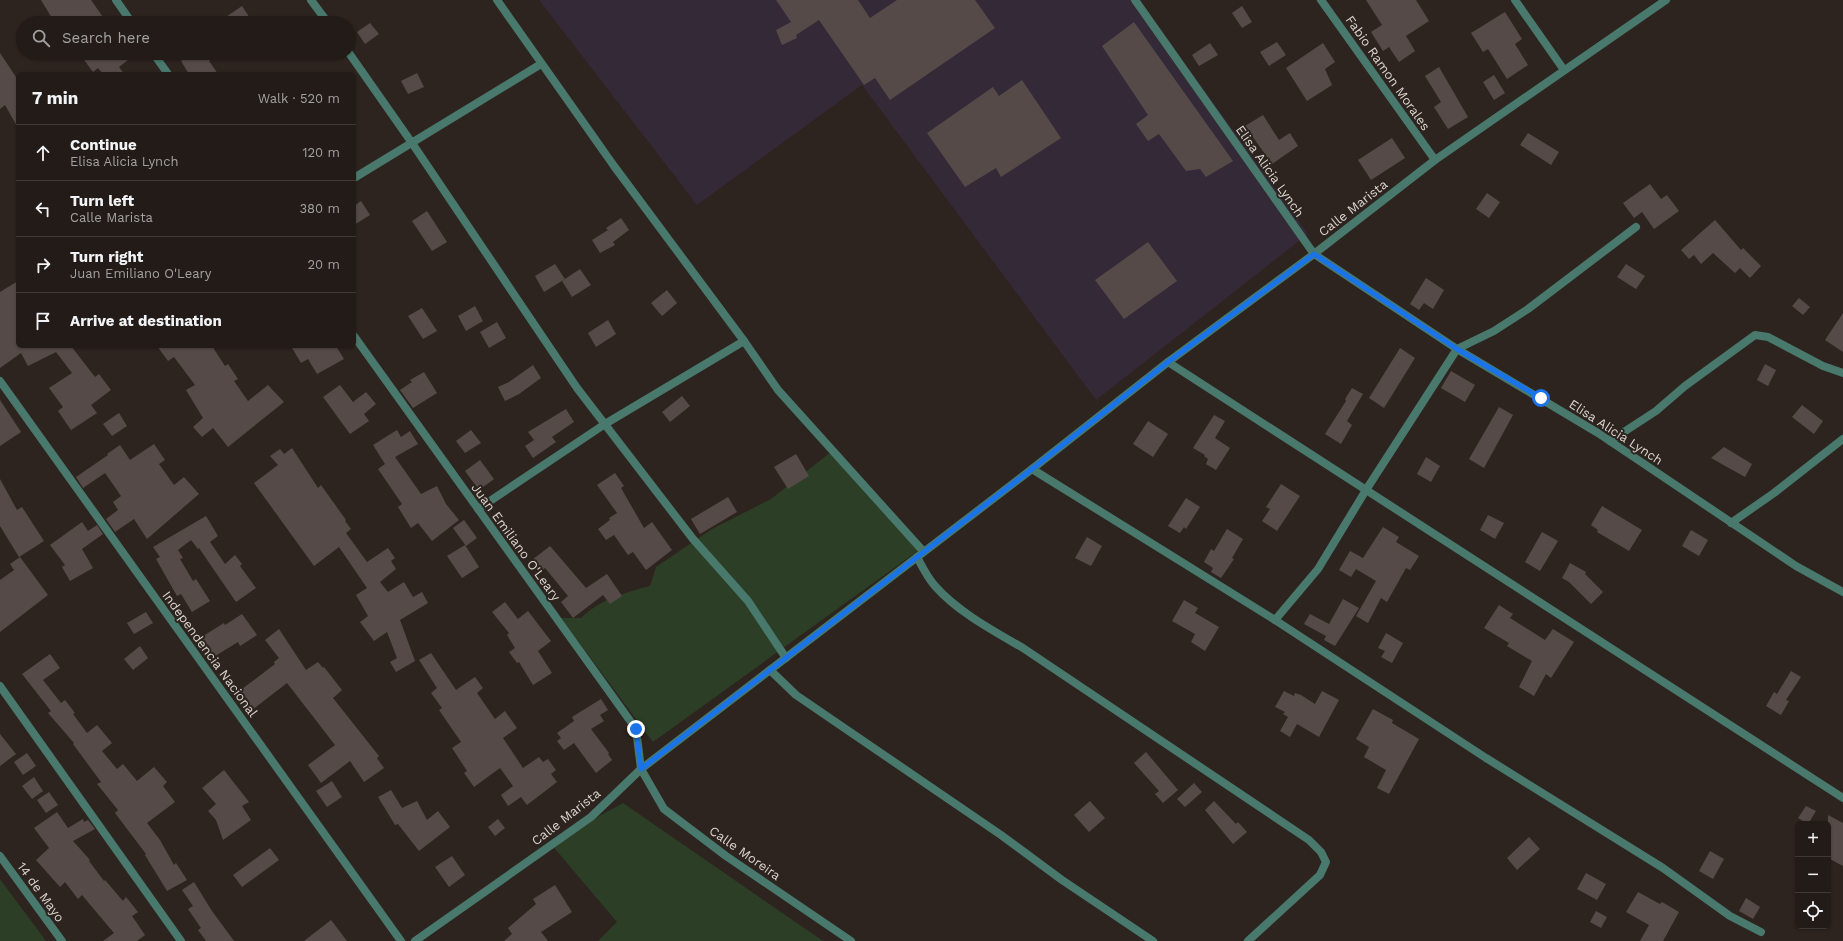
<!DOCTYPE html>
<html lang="en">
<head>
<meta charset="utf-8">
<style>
	:root { --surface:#221b17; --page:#2a2420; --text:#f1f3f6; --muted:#a2a1a1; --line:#3f3936 }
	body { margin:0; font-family:"Work Sans",sans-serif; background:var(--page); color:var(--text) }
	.controls { position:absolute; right:12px; bottom:12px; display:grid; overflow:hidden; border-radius:6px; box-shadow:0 1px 3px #0004 }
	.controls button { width:36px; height:36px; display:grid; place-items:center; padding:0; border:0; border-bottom:1px solid var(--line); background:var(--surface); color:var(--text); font:20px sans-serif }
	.stop { position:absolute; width:12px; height:12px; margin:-9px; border:3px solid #1a73e8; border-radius:50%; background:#fff }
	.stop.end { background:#1a73e8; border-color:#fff; box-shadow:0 1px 4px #0008 }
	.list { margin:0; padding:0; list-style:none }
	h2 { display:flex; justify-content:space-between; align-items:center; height:52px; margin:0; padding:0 16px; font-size:17px }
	h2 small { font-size:13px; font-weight:400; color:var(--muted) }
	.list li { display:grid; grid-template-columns:26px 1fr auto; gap:12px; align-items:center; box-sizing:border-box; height:56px; padding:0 16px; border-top:1px solid var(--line) }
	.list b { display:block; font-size:15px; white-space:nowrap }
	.list p { margin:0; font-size:13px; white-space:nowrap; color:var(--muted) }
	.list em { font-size:13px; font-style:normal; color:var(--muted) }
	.icon { flex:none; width:22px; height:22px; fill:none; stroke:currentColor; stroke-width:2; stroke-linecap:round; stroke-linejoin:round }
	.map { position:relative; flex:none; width:1843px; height:941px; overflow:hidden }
	.search { position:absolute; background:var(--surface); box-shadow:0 1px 3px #0004; left:16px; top:16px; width:340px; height:44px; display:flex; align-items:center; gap:10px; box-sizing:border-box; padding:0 14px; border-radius:22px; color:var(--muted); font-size:15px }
	.panel { position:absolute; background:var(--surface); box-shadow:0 1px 3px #0004; left:16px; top:72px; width:340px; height:276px; border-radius:6px }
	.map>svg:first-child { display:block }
	.industrial { fill:#332937 }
	.green { fill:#2c3e25 }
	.building { fill:#564a48 }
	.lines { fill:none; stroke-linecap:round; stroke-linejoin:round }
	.street { stroke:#48796c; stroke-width:8 }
	.route { stroke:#1a73e8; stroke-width:5 }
	.labels { text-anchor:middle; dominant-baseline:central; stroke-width:4; stroke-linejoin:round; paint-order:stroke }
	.street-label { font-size:13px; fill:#dad4d1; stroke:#2d241f }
</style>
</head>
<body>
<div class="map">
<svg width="1843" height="941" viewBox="0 0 1843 941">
	<rect width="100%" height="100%" fill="#2d241f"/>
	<!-- industrial -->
	<path class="industrial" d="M 539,0 L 1139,0 L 1308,234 L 1096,400 L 862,85 L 697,205 Z"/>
	<!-- green -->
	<g class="green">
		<path d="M 836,448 L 919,550 L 653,742 L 561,618 L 581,618 C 601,599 624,593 650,586 L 656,567 L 712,529 L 771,499 Z"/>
		<path d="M 623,803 L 823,941 L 598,941 L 617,922 L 550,843 Z"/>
		<path d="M 0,879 L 46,941 L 0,941 Z"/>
	</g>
	<!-- building -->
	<g class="building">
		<path d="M 41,0 L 91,0 L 107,23 L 55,23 Z"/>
		<path d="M 776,0 L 858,0 L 870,18 L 897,0 L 975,0 L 995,28 L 890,100 L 875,78 L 864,85 L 819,20 L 796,35 L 797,38 L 782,45 L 776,30 L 791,22 Z"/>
		<path d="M 1366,0 L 1416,0 L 1429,21 L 1406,36 L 1415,51 L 1399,62 L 1389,47 L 1383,51 L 1371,32 L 1382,25 Z"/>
		<path d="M 242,6 L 253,23 L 217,23 Z"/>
		<path d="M 1242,6 L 1252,22 L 1242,28 L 1232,13 Z"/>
		<path d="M 1505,12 L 1522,39 L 1515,44 L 1528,65 L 1507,79 L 1488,49 L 1483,52 L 1471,33 Z"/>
		<path d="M 1134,22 L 1233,161 L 1206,177 L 1200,169 L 1186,171 L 1159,134 L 1148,141 L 1136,124 L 1148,115 L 1102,46 Z"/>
		<path d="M 370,23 L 379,34 L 365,44 L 357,32 Z"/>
		<path d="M 1277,42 L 1286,55 L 1269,66 L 1260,52 Z"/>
		<path d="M 1210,43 L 1218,55 L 1199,66 L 1192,55 Z"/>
		<path d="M 1323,43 L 1335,62 L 1325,69 L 1332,85 L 1307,101 L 1286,68 Z"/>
		<path d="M 0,53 L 18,80 L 18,128 L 5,105 L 0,109 Z"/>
		<path d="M 79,53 L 137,53 L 119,67 L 124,74 L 103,74 L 98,68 L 93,72 Z"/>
		<path d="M 193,53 L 221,53 L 209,61 L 218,74 L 189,74 L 181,61 Z"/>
		<path d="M 1439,67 L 1468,117 L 1448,129 L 1434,107 L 1441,102 L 1425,76 Z"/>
		<path d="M 417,73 L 424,87 L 408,94 L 401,81 Z"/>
		<path d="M 1494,75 L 1505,93 L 1494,100 L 1483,82 Z"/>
		<path d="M 1022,80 L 1061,138 L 1001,177 L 996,168 L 965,187 L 927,133 L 993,87 L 999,96 Z"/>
		<path d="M 1263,115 L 1279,140 L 1290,133 L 1298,146 L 1272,164 L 1245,126 Z"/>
		<path d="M 1528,133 L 1559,152 L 1551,165 L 1520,145 Z"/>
		<path d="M 1392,138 L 1405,158 L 1371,180 L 1358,160 Z"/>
		<path d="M 1650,184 L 1661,199 L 1667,195 L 1679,211 L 1654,229 L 1642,212 L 1634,218 L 1623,203 Z"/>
		<path d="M 1487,193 L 1500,202 L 1489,218 L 1476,209 Z"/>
		<path d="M 361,201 L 370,215 L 354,225 L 354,206 Z"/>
		<path d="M 427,211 L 447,242 L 432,251 L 412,221 Z"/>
		<path d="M 621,218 L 629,230 L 613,242 L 615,245 L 600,253 L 592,240 L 608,230 L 606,228 Z"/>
		<path d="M 1715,220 L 1741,250 L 1743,248 L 1761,266 L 1750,278 L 1740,268 L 1735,273 L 1713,253 L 1701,264 L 1694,255 L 1689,259 L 1681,250 Z"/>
		<path d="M 1148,242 L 1177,281 L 1124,319 L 1095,280 Z"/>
		<path d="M 555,264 L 565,279 L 544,292 L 535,276 Z"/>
		<path d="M 1626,264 L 1645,276 L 1636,289 L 1617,277 Z"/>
		<path d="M 580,269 L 591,285 L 572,297 L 562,281 Z"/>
		<path d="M 1426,278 L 1444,290 L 1433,309 L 1424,303 L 1419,310 L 1410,304 Z"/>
		<path d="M 18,281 L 18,346 L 71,346 L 95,377 L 99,374 L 111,390 L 91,405 L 97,413 L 71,430 L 58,411 L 63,407 L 49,388 L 72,373 L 56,352 L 28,366 L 21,353 L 0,368 L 0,292 Z"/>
		<path d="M 667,290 L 677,303 L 662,316 L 651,303 Z"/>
		<path d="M 1799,298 L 1810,307 L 1803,315 L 1792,306 Z"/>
		<path d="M 475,306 L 483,321 L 466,331 L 458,316 Z"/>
		<path d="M 422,308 L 437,331 L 423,339 L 408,316 Z"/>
		<path d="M 1843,313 L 1843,352 L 1825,340 Z"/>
		<path d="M 608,320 L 616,334 L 596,347 L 588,333 Z"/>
		<path d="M 497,322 L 506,338 L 489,348 L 480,332 Z"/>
		<path d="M 157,346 L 212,346 L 225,366 L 228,364 L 238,379 L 234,381 L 248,401 L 268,385 L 284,402 L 228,447 L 213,428 L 202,437 L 193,427 L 203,418 L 186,390 L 195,385 L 174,357 L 168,361 Z"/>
		<path d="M 291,346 L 336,346 L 344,359 L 317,374 L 308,359 L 301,363 Z"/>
		<path d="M 1400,348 L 1415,358 L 1384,408 L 1369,398 Z"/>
		<path d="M 1765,364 L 1776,370 L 1768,386 L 1757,380 Z"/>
		<path d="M 533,365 L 541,378 L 519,394 L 505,401 L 498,387 L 509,382 Z"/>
		<path d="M 1451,371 L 1475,385 L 1465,402 L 1441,388 Z"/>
		<path d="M 424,372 L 437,393 L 413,408 L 400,390 L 412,382 L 410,380 Z"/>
		<path d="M 340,385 L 353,402 L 366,392 L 376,404 L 364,414 L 369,421 L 350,434 L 323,397 Z"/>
		<path d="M 1352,388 L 1363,394 L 1347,421 L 1352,425 L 1341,444 L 1325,434 L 1346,401 L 1345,399 Z"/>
		<path d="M 682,396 L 690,406 L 670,422 L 662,412 Z"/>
		<path d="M 0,400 L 21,432 L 0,446 Z"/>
		<path d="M 1802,405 L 1823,421 L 1814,434 L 1792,417 Z"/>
		<path d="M 1499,407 L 1513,415 L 1484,468 L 1469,459 Z"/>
		<path d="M 566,409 L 574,422 L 552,437 L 556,442 L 533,458 L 525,446 L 534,440 L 528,432 Z"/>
		<path d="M 119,413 L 127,426 L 112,436 L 103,424 Z"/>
		<path d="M 1214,415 L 1225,421 L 1215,438 L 1230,448 L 1216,470 L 1206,464 L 1208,459 L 1204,456 L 1205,455 L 1193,448 Z"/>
		<path d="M 1148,421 L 1168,434 L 1153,457 L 1133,444 Z"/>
		<path d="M 397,430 L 401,437 L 410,431 L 418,444 L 395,457 L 421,494 L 437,486 L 446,504 L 459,520 L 432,541 L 418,523 L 411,528 L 398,507 L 402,504 L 378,469 L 385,464 L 373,445 Z"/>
		<path d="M 471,430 L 481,443 L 465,453 L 456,441 Z"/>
		<path d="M 154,444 L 165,460 L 159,464 L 174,485 L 184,477 L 199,494 L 147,539 L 134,519 L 115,532 L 106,519 L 118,510 L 113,502 L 121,496 L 105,473 L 83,488 L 76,477 L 108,455 L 107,454 L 120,445 L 130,460 Z"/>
		<path d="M 1724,447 L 1752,464 L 1745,477 L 1711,458 Z"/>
		<path d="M 292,448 L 318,488 L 321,485 L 346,520 L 345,521 L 351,529 L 346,533 L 367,562 L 388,548 L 395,558 L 391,561 L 396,569 L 380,582 L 388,592 L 404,582 L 413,597 L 422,592 L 428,603 L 400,620 L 415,661 L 396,672 L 390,662 L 397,658 L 387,632 L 374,641 L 360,622 L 368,616 L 356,595 L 367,588 L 339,547 L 314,566 L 254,483 L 278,465 L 270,456 L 280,449 L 284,454 Z"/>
		<path d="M 796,454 L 809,476 L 788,489 L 774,467 Z"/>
		<path d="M 1426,457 L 1440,466 L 1431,482 L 1417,474 Z"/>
		<path d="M 480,460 L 494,479 L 479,490 L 465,471 Z"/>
		<path d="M 615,473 L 624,486 L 621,488 L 644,528 L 652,522 L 672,550 L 646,570 L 633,552 L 628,555 L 614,535 L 606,540 L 598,529 L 610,520 L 609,518 L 617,513 L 597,485 Z"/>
		<path d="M 0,479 L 17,510 L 22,507 L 44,541 L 19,557 L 0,526 Z"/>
		<path d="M 1281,484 L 1300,496 L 1277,531 L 1262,521 L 1270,509 L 1266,507 Z"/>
		<path d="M 728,497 L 737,512 L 700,534 L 691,519 Z"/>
		<path d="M 1186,498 L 1200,507 L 1186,529 L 1184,527 L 1180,533 L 1168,526 Z"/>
		<path d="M 1602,506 L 1642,530 L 1629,551 L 1597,532 L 1598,530 L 1591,525 Z"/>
		<path d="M 1488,515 L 1504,523 L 1495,539 L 1480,530 Z"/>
		<path d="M 206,516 L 218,536 L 210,542 L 225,564 L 235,555 L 242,564 L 240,566 L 256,588 L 236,602 L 199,548 L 198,549 L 191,540 L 178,550 L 183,558 L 180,559 L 193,581 L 196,579 L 210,601 L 192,612 L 181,594 L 177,596 L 156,559 L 160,557 L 153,547 Z"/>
		<path d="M 464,520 L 477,538 L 466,546 L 453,528 Z"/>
		<path d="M 82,522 L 88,531 L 97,525 L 103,534 L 82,549 L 93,568 L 70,581 L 62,567 L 65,565 L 50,545 Z"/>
		<path d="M 1383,527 L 1399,537 L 1396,542 L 1419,556 L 1410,570 L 1406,568 L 1387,602 L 1381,598 L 1368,623 L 1356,616 L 1376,581 L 1356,569 L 1351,577 L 1339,570 L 1350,551 L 1363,558 Z"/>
		<path d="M 1227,529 L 1243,539 L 1232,558 L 1234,559 L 1221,578 L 1211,572 L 1213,568 L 1204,562 L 1211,549 L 1214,551 Z"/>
		<path d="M 1691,530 L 1708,540 L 1699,556 L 1682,546 Z"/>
		<path d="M 1542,532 L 1558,541 L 1540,571 L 1525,562 Z"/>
		<path d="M 1087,537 L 1102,546 L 1091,566 L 1075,558 Z"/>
		<path d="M 465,545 L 479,567 L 462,578 L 447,556 Z"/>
		<path d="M 550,546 L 586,588 L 607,574 L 622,596 L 610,604 L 603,595 L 573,618 L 561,602 L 568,596 L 545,568 L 541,571 L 532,560 Z"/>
		<path d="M 20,557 L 48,595 L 0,632 L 0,580 L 14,570 L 10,564 Z"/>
		<path d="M 1570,563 L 1586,572 L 1585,574 L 1603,592 L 1591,604 L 1569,582 L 1562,578 Z"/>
		<path d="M 1343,599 L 1359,608 L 1335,646 L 1324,640 L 1326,636 L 1304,624 L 1310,614 L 1329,624 Z"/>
		<path d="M 1184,600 L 1198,608 L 1195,613 L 1219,627 L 1205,651 L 1191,642 L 1195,634 L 1172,621 Z"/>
		<path d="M 505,602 L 518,619 L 528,611 L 551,641 L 538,651 L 552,673 L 533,685 L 519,662 L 517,663 L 509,652 L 515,648 L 507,635 L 509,633 L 492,612 Z"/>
		<path d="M 1499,605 L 1513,614 L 1510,618 L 1545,640 L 1553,629 L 1574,642 L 1551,678 L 1546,674 L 1534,696 L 1519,687 L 1532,661 L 1507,646 L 1509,643 L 1484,628 Z"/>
		<path d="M 146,612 L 153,623 L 134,634 L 127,623 Z"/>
		<path d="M 242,614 L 257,635 L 240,646 L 238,642 L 212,658 L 200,638 L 224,623 L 225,625 Z"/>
		<path d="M 279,629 L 306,670 L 318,662 L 323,668 L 324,667 L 342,690 L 333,698 L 379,756 L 377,758 L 384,768 L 364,782 L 350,761 L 321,783 L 308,765 L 335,745 L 287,683 L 252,710 L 238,692 L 275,664 L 274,662 L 279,658 L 265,640 Z"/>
		<path d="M 1386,633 L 1403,643 L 1392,663 L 1381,657 L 1385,651 L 1378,648 Z"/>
		<path d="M 140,646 L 148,658 L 133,670 L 124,659 Z"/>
		<path d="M 431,653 L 456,690 L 475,677 L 483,688 L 477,693 L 495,719 L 505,711 L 517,728 L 503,738 L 523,768 L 539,757 L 543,762 L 548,759 L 556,770 L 551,774 L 557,782 L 527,805 L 521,797 L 508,806 L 501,795 L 513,786 L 500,768 L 474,787 L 464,773 L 467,771 L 452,748 L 461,742 L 439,710 L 442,708 L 431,693 L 437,688 L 419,660 Z"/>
		<path d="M 50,654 L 60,668 L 43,680 L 61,703 L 65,700 L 75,713 L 73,714 L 87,733 L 97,725 L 112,743 L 102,751 L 117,769 L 123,764 L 137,781 L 154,767 L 167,782 L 163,786 L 175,802 L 147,823 L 160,840 L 174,865 L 176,863 L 187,880 L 167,891 L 145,855 L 146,854 L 115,813 L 118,810 L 97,784 L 101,782 L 73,744 L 74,743 L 48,713 L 51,711 L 22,674 Z"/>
		<path d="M 1791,671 L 1801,677 L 1786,700 L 1789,701 L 1781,715 L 1766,706 L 1774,692 L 1777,694 Z"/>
		<path d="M 1284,691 L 1294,696 L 1295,693 L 1301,695 L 1315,704 L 1322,691 L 1339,700 L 1319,737 L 1297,724 L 1290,737 L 1280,731 L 1288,717 L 1283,714 L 1285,712 L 1275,707 Z"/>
		<path d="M 601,699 L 608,710 L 600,715 L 604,721 L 591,729 L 609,753 L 608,754 L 612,760 L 596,773 L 574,743 L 564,750 L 557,741 L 561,738 L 557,733 L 574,721 L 572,717 Z"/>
		<path d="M 1373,709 L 1393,720 L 1392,723 L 1419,739 L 1389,794 L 1377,788 L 1386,770 L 1364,757 L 1369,747 L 1356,739 Z"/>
		<path d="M 0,734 L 16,754 L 0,766 Z"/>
		<path d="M 1146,752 L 1178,790 L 1163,803 L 1155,794 L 1159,791 L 1134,763 Z"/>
		<path d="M 27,753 L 36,766 L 23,775 L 14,762 Z"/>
		<path d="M 224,770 L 249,802 L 242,806 L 251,820 L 223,840 L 216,820 L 208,811 L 216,804 L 202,788 Z"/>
		<path d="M 34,777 L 43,791 L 32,799 L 22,786 Z"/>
		<path d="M 332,781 L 342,797 L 327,807 L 316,791 Z"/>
		<path d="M 1194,783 L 1202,792 L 1185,807 L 1177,799 Z"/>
		<path d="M 391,790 L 402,808 L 417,801 L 427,820 L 438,811 L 450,827 L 419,851 L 398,824 L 395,825 L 378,797 Z"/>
		<path d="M 49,792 L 58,805 L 46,813 L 37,800 Z"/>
		<path d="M 1090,801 L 1105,818 L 1089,832 L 1074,815 Z"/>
		<path d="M 1214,801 L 1236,824 L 1238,822 L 1247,832 L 1233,844 L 1205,810 Z"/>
		<path d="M 1806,806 L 1816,811 L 1808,824 L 1798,818 Z"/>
		<path d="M 57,812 L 68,828 L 83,819 L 84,822 L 88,820 L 95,829 L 73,841 L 90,860 L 89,861 L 104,881 L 105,880 L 123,901 L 126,897 L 138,912 L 132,916 L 145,935 L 137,941 L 103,941 L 114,933 L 82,895 L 78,899 L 65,882 L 60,887 L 36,860 L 49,848 L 34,828 Z"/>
		<path d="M 1828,815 L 1843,823 L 1843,866 L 1828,858 Z"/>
		<path d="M 498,819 L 505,828 L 495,836 L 488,827 Z"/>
		<path d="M 1529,837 L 1540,849 L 1517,870 L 1507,858 Z"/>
		<path d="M 270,848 L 279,860 L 242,887 L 233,875 Z"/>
		<path d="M 1710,851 L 1724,859 L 1713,879 L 1699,871 Z"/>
		<path d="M 452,856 L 465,875 L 449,887 L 435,867 Z"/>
		<path d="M 1586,873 L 1606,884 L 1597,900 L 1577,889 Z"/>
		<path d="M 194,882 L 212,911 L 234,941 L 206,941 L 198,930 L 201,928 L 188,909 L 193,906 L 182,890 Z"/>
		<path d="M 555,885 L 572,912 L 541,932 L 548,941 L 504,941 L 512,934 L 508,928 L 536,904 L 533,899 Z"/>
		<path d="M 1638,892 L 1660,904 L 1662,902 L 1679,912 L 1663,941 L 1640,941 L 1649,925 L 1626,912 Z"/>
		<path d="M 1746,898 L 1760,907 L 1753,919 L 1739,911 Z"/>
		<path d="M 1596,911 L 1607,917 L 1601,928 L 1590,922 Z"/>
		<path d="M 331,920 L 347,941 L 304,941 Z"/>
	</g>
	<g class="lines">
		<!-- street -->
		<g class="street">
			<path d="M 116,0 L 132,23"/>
			<path d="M 311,0 L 328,23"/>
			<path d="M 497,0 L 614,166 L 744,341 L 778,390 L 923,551"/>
			<path d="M 1135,0 L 1314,254 L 1457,349 L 1598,433 L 1796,566 L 1843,592"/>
			<path d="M 1321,0 L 1435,160"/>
			<path d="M 1515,0 L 1564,70"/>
			<path d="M 153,53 L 168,74"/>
			<path d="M 349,53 L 412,143 L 577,388 L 693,539 L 748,601 L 786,658"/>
			<path d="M 354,178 L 541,64"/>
			<path d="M 354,336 L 636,729 L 641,769 L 664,809 L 726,856 L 851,941"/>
			<path d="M 1168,362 L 1843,798"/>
			<path d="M 0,381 L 401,941"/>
			<path d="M 1610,441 L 1656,411 L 1685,386 L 1755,335 L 1768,337 L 1823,366 L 1843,373"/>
			<path d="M 1032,469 L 1275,620 L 1486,758 L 1663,868 L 1730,916 L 1761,932"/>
			<path d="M 478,509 L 605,424 L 744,341"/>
			<path d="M 1731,523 L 1774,493 L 1843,439"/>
			<path d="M 917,557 C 922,566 927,577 935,586 C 958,612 992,630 1023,648 L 1309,840 L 1321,852 L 1326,862 L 1320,875 L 1248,941"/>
			<path d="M 1275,620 L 1318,569 L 1366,490 L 1457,349 L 1494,331 L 1528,309 L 1636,227"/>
			<path d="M 770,670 L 796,695 L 1001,835 L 1062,880 L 1153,941"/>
			<path d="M 0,686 L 181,941"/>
			<path d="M 0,856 L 62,941"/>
			<path d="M 415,941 L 591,817 L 641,769 L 1032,469 L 1168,362 L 1314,254 L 1435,160 L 1666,0"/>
		</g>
	</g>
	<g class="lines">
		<!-- route -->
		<path class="route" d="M 636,729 L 641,769 L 1032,469 L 1168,362 L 1314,254 L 1457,349 L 1541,398"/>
	</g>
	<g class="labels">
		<!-- street labels -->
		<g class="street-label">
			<text transform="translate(1388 73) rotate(55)">Fabio Ramon Morales</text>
			<text transform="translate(1270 171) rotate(55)">Elisa Alicia Lynch</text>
			<text transform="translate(1353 208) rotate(-38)">Calle Marista</text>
			<text transform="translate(1616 432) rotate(33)">Elisa Alicia Lynch</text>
			<text transform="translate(516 542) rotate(54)">Juan Emiliano O'Leary</text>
			<text transform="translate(210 654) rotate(54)">Independencia Nacional</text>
			<text transform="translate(566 817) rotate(-38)">Calle Marista</text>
			<text transform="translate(745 853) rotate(35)">Calle Moreira</text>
			<text transform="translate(41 892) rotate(54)">14 de Mayo</text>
		</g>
	</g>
</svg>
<div class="controls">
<button>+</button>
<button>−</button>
<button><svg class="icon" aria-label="locate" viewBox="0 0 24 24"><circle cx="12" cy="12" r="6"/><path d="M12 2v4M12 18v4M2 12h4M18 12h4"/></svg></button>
</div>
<div class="stop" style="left:1541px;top:398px"></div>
<div class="stop end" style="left:636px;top:729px"></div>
<div class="search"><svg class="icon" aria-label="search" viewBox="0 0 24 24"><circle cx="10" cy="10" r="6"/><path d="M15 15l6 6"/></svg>Search here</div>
<section class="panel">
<h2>7 min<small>Walk · 520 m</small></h2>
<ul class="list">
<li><svg class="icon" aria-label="ahead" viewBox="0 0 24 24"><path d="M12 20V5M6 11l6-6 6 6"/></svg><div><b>Continue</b><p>Elisa Alicia Lynch</p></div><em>120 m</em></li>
<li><svg class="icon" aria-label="left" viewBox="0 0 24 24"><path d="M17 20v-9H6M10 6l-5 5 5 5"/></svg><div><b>Turn left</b><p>Calle Marista</p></div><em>380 m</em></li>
<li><svg class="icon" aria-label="right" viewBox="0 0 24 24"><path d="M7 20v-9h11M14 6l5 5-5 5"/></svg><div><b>Turn right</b><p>Juan Emiliano O'Leary</p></div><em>20 m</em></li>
<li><svg class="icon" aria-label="arrive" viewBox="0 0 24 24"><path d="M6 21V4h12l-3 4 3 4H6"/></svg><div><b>Arrive at destination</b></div></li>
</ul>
</section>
</div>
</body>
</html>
